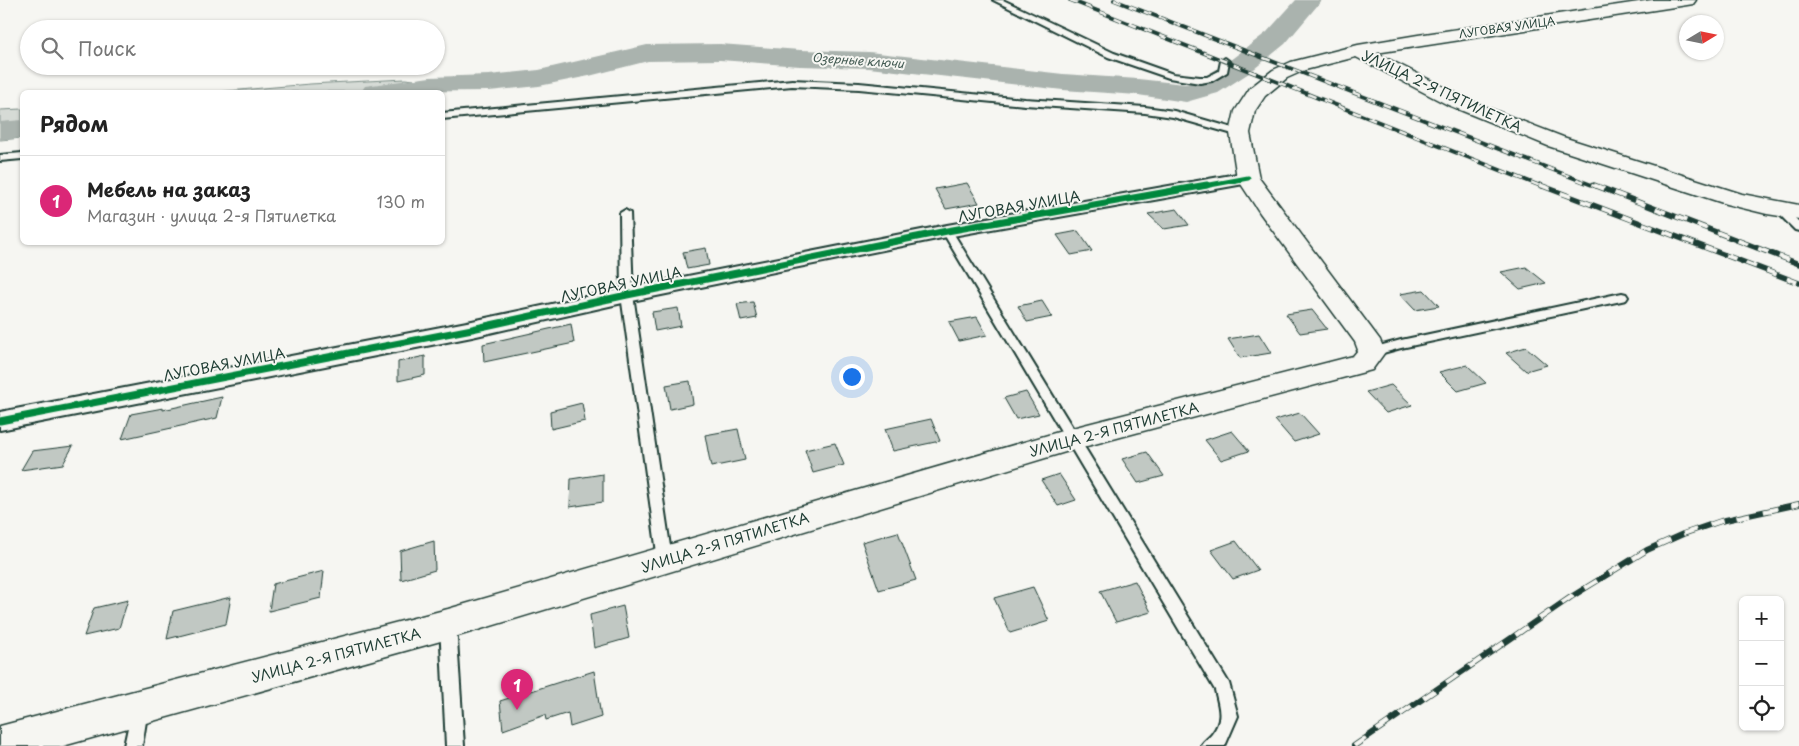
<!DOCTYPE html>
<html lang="ru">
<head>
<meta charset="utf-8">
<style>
	:root { --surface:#fff; --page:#f2f2f2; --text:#222; --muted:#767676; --line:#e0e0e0; --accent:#db2777 }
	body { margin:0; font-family:"Playpen Sans",sans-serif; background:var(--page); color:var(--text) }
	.controls { position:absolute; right:15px; bottom:15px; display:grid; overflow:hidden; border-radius:8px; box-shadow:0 1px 4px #0004 }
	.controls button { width:45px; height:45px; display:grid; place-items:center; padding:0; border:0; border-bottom:1px solid var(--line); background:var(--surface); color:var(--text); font:25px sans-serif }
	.compass { position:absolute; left:1679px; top:15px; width:45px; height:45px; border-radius:50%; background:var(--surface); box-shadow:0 1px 4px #0004; rotate:80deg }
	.you { position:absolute; left:851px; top:376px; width:18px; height:18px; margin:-12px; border:4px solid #fff; border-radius:50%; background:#1a73e8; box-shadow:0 0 0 8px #1a73e833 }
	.badge { display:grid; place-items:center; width:32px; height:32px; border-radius:50%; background:var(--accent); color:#fff; font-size:16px; font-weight:700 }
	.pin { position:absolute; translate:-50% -41px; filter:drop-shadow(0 1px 2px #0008) }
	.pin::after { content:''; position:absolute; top:26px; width:18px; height:15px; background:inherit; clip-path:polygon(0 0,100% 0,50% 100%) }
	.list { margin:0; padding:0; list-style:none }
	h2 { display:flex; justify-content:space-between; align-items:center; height:65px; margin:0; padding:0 20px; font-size:21px }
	h2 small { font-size:16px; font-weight:400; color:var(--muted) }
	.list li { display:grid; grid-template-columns:32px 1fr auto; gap:15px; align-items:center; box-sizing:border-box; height:90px; padding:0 20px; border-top:1px solid var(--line) }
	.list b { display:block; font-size:19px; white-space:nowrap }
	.list p { margin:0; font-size:16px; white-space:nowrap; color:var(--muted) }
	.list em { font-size:16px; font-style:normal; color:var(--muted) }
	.icon { flex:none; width:28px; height:28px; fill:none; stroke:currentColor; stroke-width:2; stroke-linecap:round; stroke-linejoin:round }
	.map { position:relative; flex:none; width:1799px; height:746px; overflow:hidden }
	.search { position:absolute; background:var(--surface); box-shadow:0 1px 4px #0004; left:20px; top:20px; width:425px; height:55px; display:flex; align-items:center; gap:12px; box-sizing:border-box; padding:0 18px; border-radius:28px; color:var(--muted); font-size:19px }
	.panel { position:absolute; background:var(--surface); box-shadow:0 1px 4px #0004; left:20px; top:90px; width:425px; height:155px; border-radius:8px }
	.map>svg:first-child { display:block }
	.green { fill:#d6dbd6; stroke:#7a8c85 }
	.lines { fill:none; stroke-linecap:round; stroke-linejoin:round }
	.river { fill:#aab3ae; fill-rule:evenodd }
	.building { fill:#c1c8c3; stroke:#1f3d34 }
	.lane-casing { stroke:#1f3d34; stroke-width:4 }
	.street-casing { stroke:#1f3d34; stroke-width:4 }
	.secondary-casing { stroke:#1f3d34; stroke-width:3 }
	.lane { fill:#f6f6f2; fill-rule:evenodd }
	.street { fill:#f6f6f2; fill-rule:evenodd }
	.secondary { fill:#f6f6f2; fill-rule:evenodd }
	.rail-far2-casing { stroke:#1f3d34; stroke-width:4 }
	.rail-far1-casing { stroke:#1f3d34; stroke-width:5.5 }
	.rail-casing { stroke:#1f3d34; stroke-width:6 }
	.rail-far2 { stroke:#f6f6f2; stroke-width:2.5; stroke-dasharray:8; stroke-linecap:butt }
	.rail-far1 { stroke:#f6f6f2; stroke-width:4; stroke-dasharray:11; stroke-linecap:butt }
	.rail { stroke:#f6f6f2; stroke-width:4.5; stroke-dasharray:14; stroke-linecap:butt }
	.cycleway-far1-casing { stroke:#f6f6f2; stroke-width:8 }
	.cycleway-casing { stroke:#f6f6f2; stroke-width:10 }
	.cycleway-far1 { stroke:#00873e; stroke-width:5 }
	.cycleway { stroke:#00873e; stroke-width:7 }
	.labels { text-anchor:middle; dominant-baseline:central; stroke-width:4; stroke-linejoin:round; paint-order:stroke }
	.far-street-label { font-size:11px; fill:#1f3d34; stroke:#f6f6f2 }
	.far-water-label { font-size:12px; font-style:italic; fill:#425a52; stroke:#f6f6f2 }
	.street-label { font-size:14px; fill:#1f3d34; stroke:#f6f6f2 }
</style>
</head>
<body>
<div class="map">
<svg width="1799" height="746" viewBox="0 0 1799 746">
	<rect width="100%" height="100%" fill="#f6f6f2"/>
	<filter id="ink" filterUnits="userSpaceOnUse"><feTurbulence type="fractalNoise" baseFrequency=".02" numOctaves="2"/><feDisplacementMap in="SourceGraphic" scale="10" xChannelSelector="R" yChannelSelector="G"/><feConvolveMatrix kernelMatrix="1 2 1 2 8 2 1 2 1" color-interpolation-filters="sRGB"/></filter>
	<g filter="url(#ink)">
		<!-- green -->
		<g class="green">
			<path d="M 405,79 L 425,81 L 426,87 L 410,92 L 216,92 L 310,84 Z"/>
			<path d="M 22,109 L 22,138 L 0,140 L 0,110 Z"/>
		</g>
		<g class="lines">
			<!-- river -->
			<g class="river">
				<path d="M 1296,0 L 1322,0 L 1285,44 L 1249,73 L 1218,93 L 1186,102 L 1138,95 L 1063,90 L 869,68 L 800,66 L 720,60 L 648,61 L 589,76 L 539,86 L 489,91 L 361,92 L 365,86 L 430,77 L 489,75 L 539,70 L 647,45 L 720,44 L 800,50 L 869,52 L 1063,74 L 1138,79 L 1185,84 L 1198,81 L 1229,61 L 1267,32 Z"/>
				<path d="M 22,120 L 22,138 L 0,140 L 0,122 Z"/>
			</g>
		</g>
		<!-- building -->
		<g class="building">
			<path d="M 967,183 L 979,203 L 946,209 L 935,189 Z"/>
			<path d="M 1177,209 L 1189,225 L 1164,229 L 1148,214 Z"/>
			<path d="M 1078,231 L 1092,251 L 1071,255 L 1057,235 Z"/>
			<path d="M 706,248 L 709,265 L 687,269 L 683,252 Z"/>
			<path d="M 1526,267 L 1546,283 L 1520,289 L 1501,272 Z"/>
			<path d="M 1424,290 L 1439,306 L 1415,310 L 1400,294 Z"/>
			<path d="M 1042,301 L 1052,317 L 1027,322 L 1018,306 Z"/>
			<path d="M 753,302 L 757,318 L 741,321 L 737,304 Z"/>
			<path d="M 678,308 L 681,326 L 655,331 L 652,312 Z"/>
			<path d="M 1312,310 L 1327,329 L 1300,333 L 1286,314 Z"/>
			<path d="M 977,317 L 987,335 L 959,341 L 949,322 Z"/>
			<path d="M 571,324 L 574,343 L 484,362 L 483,344 Z"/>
			<path d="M 1259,334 L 1271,353 L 1240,358 L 1228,339 Z"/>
			<path d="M 1526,347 L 1547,365 L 1526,371 L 1506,353 Z"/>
			<path d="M 425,356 L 425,375 L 398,381 L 398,362 Z"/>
			<path d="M 1467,365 L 1486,383 L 1458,391 L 1439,372 Z"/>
			<path d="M 690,381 L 693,404 L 670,409 L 666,385 Z"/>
			<path d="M 1391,385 L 1412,405 L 1386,413 L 1366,392 Z"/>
			<path d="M 1026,392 L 1039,414 L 1016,419 L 1004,398 Z"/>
			<path d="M 222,397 L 217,418 L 122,439 L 131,414 L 163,408 L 163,410 Z"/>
			<path d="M 582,403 L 585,421 L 551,429 L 550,411 Z"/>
			<path d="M 1300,413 L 1319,434 L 1294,442 L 1275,420 Z"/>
			<path d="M 931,419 L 940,441 L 893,451 L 885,429 Z"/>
			<path d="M 738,429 L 745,460 L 711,467 L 705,435 Z"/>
			<path d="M 1232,431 L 1249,451 L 1221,460 L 1205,440 Z"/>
			<path d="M 835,443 L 844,465 L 813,473 L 805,450 Z"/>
			<path d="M 73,446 L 63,464 L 21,470 L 32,451 Z"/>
			<path d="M 1147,452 L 1164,476 L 1138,483 L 1122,459 Z"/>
			<path d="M 603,474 L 603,502 L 570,507 L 571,479 Z"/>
			<path d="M 1059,474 L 1076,500 L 1058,506 L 1041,480 Z"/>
			<path d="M 898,532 L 916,580 L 879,590 L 862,542 Z"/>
			<path d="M 434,541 L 435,570 L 401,580 L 400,551 Z"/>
			<path d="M 1236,541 L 1258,570 L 1233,579 L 1211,550 Z"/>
			<path d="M 324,571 L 321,598 L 269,611 L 273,584 Z"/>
			<path d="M 1135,581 L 1151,612 L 1116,622 L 1100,591 Z"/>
			<path d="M 1033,587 L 1049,621 L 1010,633 L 994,598 Z"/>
			<path d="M 231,597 L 226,624 L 167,639 L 173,611 Z"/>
			<path d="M 128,600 L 119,628 L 84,636 L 94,608 Z"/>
			<path d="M 623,606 L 629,638 L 594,648 L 590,615 Z"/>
			<path d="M 594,671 L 601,717 L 570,727 L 568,713 L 546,720 L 545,715 L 503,730 L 500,701 Z"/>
		</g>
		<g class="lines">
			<defs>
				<g id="lane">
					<path d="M 993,0 L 1003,0 L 1114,53 L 1173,74 L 1200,77 L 1207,77 L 1219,71 L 1221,61 L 1225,58 L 1229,61 L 1227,72 L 1212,81 L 1200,83 L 1169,78 L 1108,57 Z"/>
					<path d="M 792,80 L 859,83 L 1025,99 L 1145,107 L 1174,111 L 1243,131 L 1245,133 L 1240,136 L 1173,117 L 1145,113 L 1025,105 L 859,89 L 792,86 L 442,119 L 442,113 Z"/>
					<path d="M 22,153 L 22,159 L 0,161 L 0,155 Z"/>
					<path d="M 1781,207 L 1785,208 L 1799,222 L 1799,231 L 1795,230 L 1777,212 L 1776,210 L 1777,208 Z"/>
					<path d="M 625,210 L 630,213 L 633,295 L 672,560 L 670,564 L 665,566 L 660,564 L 658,560 L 621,295 L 620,213 Z"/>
					<path d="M 947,228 L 952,231 L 1229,683 L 1238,716 L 1225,746 L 1201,746 C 1204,740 1208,739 1212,734 C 1224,719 1219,707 1215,690 L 942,231 Z"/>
					<path d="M 1622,293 L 1626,294 L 1628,297 L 1626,300 L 1401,348 L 1372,356 L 1366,352 L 1368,349 L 1401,340 Z"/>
					<path d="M 448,617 L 454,619 L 456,624 L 464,746 L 446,746 L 440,624 L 442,619 Z"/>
					<path d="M 140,701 L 146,703 L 148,709 L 142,746 L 124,746 L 132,709 L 134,703 Z"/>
				</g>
				<path id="street" d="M 1248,172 L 1255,174 L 1258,178 L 1255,182 L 947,237 L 627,302 L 472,337 L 0,430 L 0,412 L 472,321 L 627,288 L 947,225 Z"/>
				<path id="secondary" d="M 1652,0 L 1696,0 L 1693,4 L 1687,5 L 1376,53 L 1478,104 L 1563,137 L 1742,194 L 1799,205 L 1799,219 L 1767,214 L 1726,204 L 1548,146 L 1448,105 L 1356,57 L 1305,70 L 1287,78 L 1265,96 L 1255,111 L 1250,133 L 1259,178 L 1380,340 L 1385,352 L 1372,370 L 1072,450 L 448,639 L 63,746 L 0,746 L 0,726 L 448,609 L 1072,428 L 1353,356 L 1358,350 L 1355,342 L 1260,213 L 1237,178 L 1230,133 L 1235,111 L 1250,88 L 1273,70 L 1291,62 L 1358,45 L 1418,35 Z"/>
			</defs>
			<!-- lane casing -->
			<use href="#lane" class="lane-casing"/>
			<!-- street casing -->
			<use href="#street" class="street-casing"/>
			<!-- secondary casing -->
			<use href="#secondary" class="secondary-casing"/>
			<!-- lane -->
			<use href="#lane" class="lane"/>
			<!-- street -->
			<use href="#street" class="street"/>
			<!-- secondary -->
			<use href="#secondary" class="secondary"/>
			<defs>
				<g id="rail-far2">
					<path d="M 1070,0 L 1543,187"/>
					<path d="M 1114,0 L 1597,187"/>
				</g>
				<g id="rail-far1">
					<path d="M 1540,185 L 1799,283"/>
					<path d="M 1594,185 L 1799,264"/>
				</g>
				<path id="rail" d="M 1354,746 L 1571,597 L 1647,550 L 1683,534 L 1721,521 L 1799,504"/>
			</defs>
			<!-- rail-far2 casing -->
			<use href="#rail-far2" class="rail-far2-casing"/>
			<!-- rail-far1 casing -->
			<use href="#rail-far1" class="rail-far1-casing"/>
			<!-- rail casing -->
			<use href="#rail" class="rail-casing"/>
			<!-- rail-far2 -->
			<use href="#rail-far2" class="rail-far2"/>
			<!-- rail-far1 -->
			<use href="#rail-far1" class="rail-far1"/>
			<!-- rail -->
			<use href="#rail" class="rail"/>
			<defs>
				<path id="cycleway-far1" d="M 1199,187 L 1248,178"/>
				<path id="cycleway" d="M 0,421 L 472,329 L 627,295 L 947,231 L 1207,185"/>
			</defs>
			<!-- cycleway-far1 casing -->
			<use href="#cycleway-far1" class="cycleway-far1-casing"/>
			<!-- cycleway casing -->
			<use href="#cycleway" class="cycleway-casing"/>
			<!-- cycleway-far1 -->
			<use href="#cycleway-far1" class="cycleway-far1"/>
			<!-- cycleway -->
			<use href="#cycleway" class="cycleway"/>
		</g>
	</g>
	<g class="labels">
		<!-- far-street labels -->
		<g class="far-street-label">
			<text transform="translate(1507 27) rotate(-8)">ЛУГОВАЯ УЛИЦА</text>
		</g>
		<!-- far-water labels -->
		<g class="far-water-label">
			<text transform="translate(858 60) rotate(4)">Озерные ключи</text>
		</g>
		<!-- street labels -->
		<g class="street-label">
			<text transform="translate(1442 91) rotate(25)">УЛИЦА 2-Я ПЯТИЛЕТКА</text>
			<text transform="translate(1019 206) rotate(-10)">ЛУГОВАЯ УЛИЦА</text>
			<text transform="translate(621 284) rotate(-12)">ЛУГОВАЯ УЛИЦА</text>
			<text transform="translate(224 364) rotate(-11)">ЛУГОВАЯ УЛИЦА</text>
			<text transform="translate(1114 429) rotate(-15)">УЛИЦА 2-Я ПЯТИЛЕТКА</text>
			<text transform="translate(725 542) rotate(-17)">УЛИЦА 2-Я ПЯТИЛЕТКА</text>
			<text transform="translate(336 655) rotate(-15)">УЛИЦА 2-Я ПЯТИЛЕТКА</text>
		</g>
	</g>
</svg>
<div class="controls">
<button>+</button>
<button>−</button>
<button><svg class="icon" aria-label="locate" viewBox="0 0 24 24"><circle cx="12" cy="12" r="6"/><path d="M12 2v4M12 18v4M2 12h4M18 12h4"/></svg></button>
</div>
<svg class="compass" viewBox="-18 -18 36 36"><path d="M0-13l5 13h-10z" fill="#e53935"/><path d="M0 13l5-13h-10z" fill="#767676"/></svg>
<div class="you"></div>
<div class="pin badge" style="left:517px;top:710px">1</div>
<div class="search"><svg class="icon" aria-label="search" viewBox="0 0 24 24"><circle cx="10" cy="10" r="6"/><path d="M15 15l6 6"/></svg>Поиск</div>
<section class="panel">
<h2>Рядом<small></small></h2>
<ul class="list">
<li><span class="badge">1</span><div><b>Мебель на заказ</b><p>Магазин · улица 2-я Пятилетка</p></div><em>130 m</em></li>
</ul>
</section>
</div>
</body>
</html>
